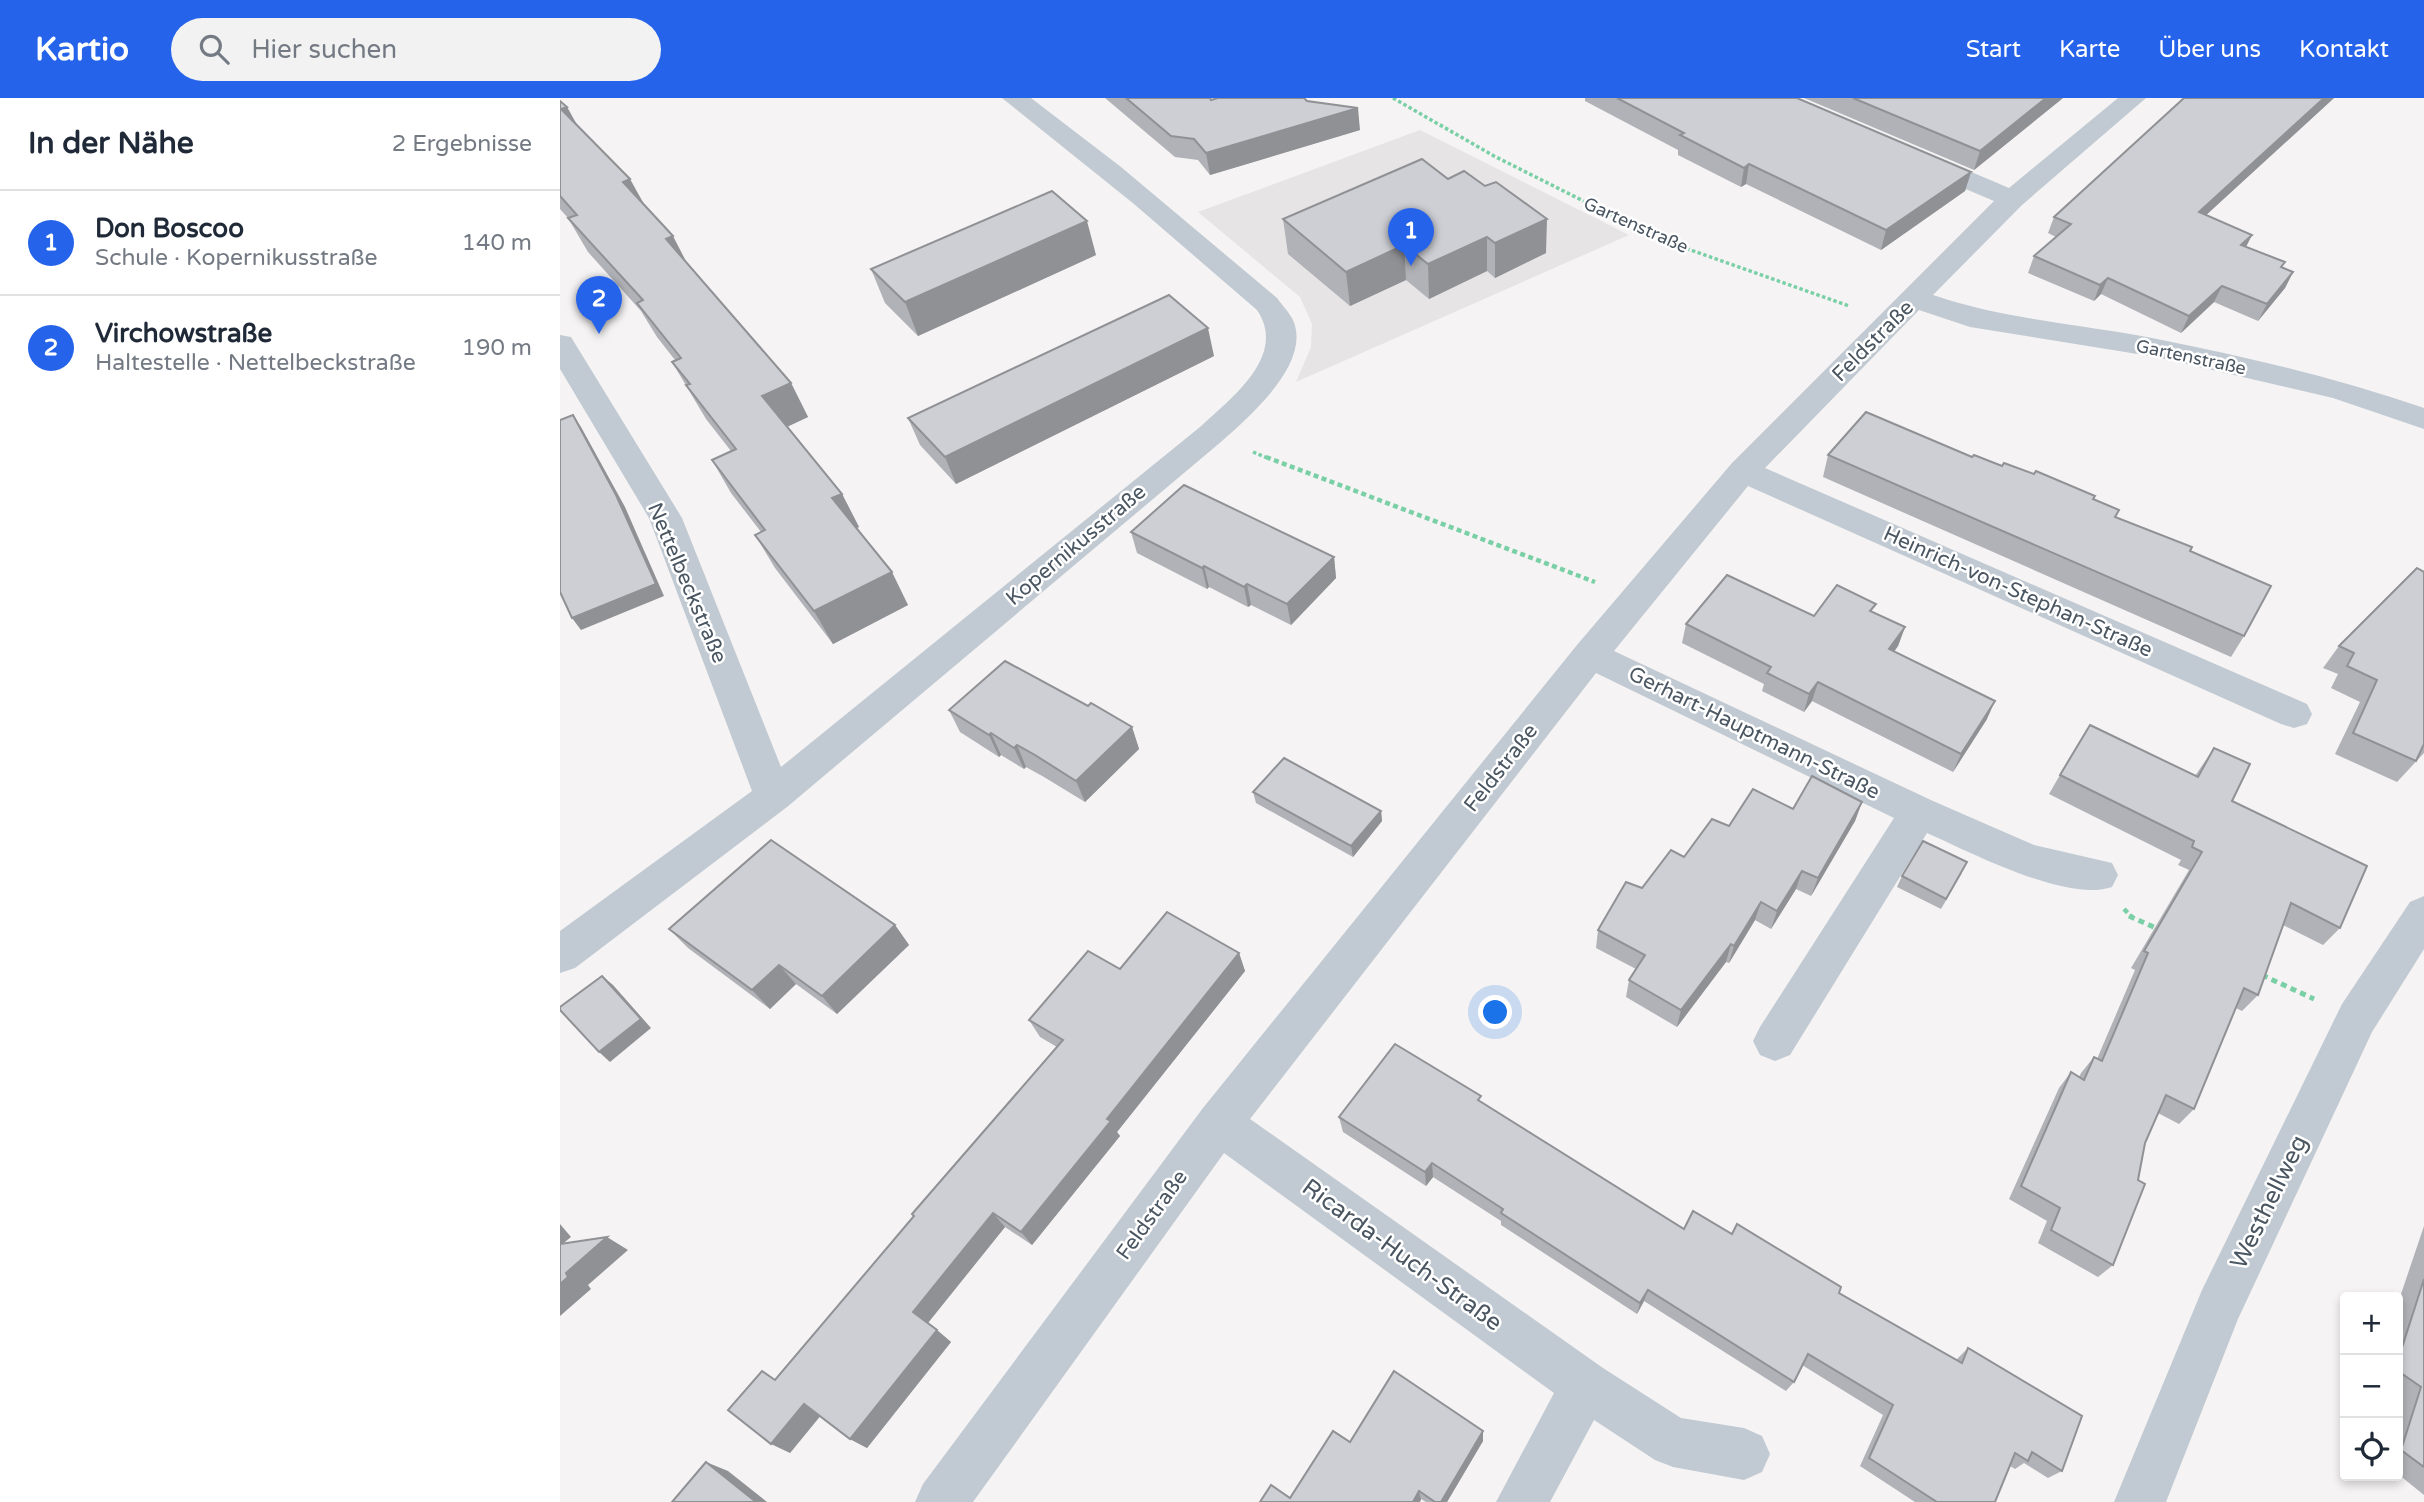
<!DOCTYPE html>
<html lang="de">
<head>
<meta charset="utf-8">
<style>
	:root { --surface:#fff; --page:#f2f2f3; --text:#1f2937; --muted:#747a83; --line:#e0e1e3; --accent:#2563eb }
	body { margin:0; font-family:"Varela Round",sans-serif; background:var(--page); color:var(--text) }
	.controls { position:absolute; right:21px; bottom:21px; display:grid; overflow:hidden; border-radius:7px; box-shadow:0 4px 10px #0003 }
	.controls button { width:63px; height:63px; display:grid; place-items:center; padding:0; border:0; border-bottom:2px solid var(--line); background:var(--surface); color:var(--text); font:35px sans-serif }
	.you { position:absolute; left:936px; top:915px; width:24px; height:24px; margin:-18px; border:5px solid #fff; border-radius:50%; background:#1a73e8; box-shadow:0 0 0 10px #1a73e833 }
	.badge { display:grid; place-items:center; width:46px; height:46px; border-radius:50%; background:var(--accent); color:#fff; font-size:23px; font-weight:700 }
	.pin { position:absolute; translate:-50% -58px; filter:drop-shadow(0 2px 4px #0008) }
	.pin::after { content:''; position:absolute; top:37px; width:24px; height:21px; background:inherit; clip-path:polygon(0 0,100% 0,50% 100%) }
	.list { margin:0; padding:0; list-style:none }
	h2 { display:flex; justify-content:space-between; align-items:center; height:91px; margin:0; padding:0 28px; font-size:30px }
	h2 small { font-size:23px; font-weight:400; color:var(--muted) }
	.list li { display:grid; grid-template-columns:46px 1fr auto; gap:21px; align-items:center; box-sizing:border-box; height:105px; padding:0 28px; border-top:2px solid var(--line) }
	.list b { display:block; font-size:26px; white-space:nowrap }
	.list p { margin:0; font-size:23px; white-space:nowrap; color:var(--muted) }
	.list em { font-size:23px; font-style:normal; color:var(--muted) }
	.icon { flex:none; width:38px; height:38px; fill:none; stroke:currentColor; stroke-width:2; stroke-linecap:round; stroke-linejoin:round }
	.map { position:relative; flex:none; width:1864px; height:1404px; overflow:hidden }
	header { display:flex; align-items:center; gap:42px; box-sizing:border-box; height:98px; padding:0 35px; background:var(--accent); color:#fff }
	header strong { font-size:33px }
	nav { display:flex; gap:38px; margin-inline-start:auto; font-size:24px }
	.search { width:490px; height:63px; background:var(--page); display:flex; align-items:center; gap:18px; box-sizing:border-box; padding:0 24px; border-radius:38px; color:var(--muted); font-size:26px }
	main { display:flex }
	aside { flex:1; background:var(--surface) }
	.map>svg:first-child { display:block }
	.education { fill:#e6e4e5 }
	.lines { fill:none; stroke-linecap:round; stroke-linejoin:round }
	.path-far2 { stroke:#7ad0a6; stroke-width:3.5; stroke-dasharray:3.5 2.5; stroke-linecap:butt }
	.path-far1 { stroke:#7ad0a6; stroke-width:4.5; stroke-dasharray:5 3.5; stroke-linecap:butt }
	.path { stroke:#7ad0a6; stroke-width:5; stroke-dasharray:6 4.5; stroke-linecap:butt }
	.minor { fill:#c1cad2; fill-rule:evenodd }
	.wall { fill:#b0b2b7 }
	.shaded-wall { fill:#909195 }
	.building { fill:#cdcfd5; stroke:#909195; stroke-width:2 }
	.labels { text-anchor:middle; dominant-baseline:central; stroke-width:5; stroke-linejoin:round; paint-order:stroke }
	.far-street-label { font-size:18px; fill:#4a5661; stroke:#fff }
	.street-label { font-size:21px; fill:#4a5661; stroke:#fff }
	.near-street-label { font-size:24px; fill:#4a5661; stroke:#fff }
</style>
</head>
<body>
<header>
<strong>Kartio</strong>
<div class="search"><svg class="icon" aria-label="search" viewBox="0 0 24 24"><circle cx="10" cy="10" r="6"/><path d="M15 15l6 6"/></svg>Hier suchen</div>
<nav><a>Start</a><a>Karte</a><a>Über uns</a><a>Kontakt</a></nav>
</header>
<main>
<aside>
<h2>In der Nähe<small>2 Ergebnisse</small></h2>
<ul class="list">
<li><span class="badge">1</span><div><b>Don Boscoo</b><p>Schule · Kopernikusstraße</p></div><em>140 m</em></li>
<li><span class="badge">2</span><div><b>Virchowstraße</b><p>Haltestelle · Nettelbeckstraße</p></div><em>190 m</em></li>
</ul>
</aside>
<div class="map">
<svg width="1864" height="1404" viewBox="0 0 1864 1404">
	<rect width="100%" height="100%" fill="#f5f3f3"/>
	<!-- education -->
	<path class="education" d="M 860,32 L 1069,137 L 736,284 L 751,249 L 752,226 L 740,199 L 638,114 Z"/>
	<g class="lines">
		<!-- path-far2 -->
		<g class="path-far2">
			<path d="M 833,0 L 934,58 L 1097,140 L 1289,208"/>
			<path d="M 693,354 L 710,361"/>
		</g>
		<!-- path-far1 -->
		<g class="path-far1">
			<path d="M 706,359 L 1035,484"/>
			<path d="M 1564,811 L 1573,820"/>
		</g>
		<!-- path -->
		<g class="path">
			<path d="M 1569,818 L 1598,831"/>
			<path d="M 1702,877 L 1754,901"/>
		</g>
		<!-- minor -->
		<g class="minor">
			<path d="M 442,0 L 471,0 L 561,69 L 717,200 C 722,207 729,214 733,222 C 752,265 690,318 662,343 L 227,709 L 15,870 L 0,875 L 0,833 L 192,693 L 89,420 L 0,271 L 0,237 L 11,239 L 122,420 L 221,669 L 640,329 C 671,300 728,258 697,212 L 574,106 Z"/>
			<path d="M 1558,0 L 1586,0 L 1462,107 L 1373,197 C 1446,222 1522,226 1597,241 C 1687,259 1777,280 1864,310 L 1864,331 L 1773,300 L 1596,259 L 1410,229 L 1359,212 L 1205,370 L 1747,606 L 1752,616 L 1747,626 L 1734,630 L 1721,626 L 1188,388 L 1054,553 L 1373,703 L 1474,747 L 1552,765 L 1558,777 L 1552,789 C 1507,805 1410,754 1367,735 L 1230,957 L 1215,963 L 1200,957 L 1193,943 L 1200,929 L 1334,720 L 1036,575 L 690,1021 L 1043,1270 L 1121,1320 L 1184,1330 L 1202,1338 L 1210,1356 L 1202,1374 L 1184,1382 L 1113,1369 L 1095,1362 L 1034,1322 L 990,1404 L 936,1404 L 994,1295 L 664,1055 L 413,1404 L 355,1404 L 363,1386 L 643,1010 L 1017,547 L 1172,365 L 1434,103 L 1351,68 L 1347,62 L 1351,56 L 1360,54 L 1369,56 L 1449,90 Z"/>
			<path d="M 1864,798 L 1864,851 L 1812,934 L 1678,1221 L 1606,1404 L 1554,1404 L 1642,1192 L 1782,906 L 1850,804 Z"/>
		</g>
	</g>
	<!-- wall -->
	<g class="wall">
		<path d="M 545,0 L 650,0 L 651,2 L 747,3 L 800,32 L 650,77 L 638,62 L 615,59 Z"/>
		<path d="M 1025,0 L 1237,0 L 1411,74 L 1405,93 L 1321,152 L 1186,86 L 1181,89 L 1118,57 L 1118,52 L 1025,3 Z"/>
		<path d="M 1244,0 L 1503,0 L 1414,72 Z"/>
		<path d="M 1774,0 L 1646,117 L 1686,149 L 1722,169 L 1733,174 L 1725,190 L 1698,223 L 1654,204 L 1621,235 L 1541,196 L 1534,203 L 1468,175 L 1474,158 L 1496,139 L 1488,135 L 1494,119 Z"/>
		<path d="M 0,3 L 7,9 L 18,29 L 84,108 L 129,168 L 231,285 L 248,319 L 227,329 L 282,396 L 299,429 L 296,430 L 348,507 L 273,546 L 215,470 L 195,437 L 201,434 L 171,395 L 152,362 L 171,353 L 146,321 L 112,264 L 115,262 L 97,239 L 81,213 L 28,154 L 8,120 L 0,111 Z"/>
		<path d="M 862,61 L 986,155 L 935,180 L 927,173 L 869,201 L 846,182 L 790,208 L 728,156 L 723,121 Z"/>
		<path d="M 536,157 L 358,238 L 325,205 L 311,171 Z"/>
		<path d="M 654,258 L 396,386 L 360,347 L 348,320 Z"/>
		<path d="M 1268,357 L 1534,401 L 1556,419 L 1630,453 L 1684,538 L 1671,559 L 1263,379 Z"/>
		<path d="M 571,434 L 774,459 L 776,480 L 731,527 L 691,507 L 688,509 L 649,489 L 647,491 L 577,455 Z"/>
		<path d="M 1864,474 L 1864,655 L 1837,684 L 1775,656 L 1800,604 L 1771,590 L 1778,576 L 1763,570 L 1779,548 Z"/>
		<path d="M 1313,514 L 1345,529 L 1338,548 L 1334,553 L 1427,621 L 1393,674 L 1252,603 L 1244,614 L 1202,593 L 1204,586 L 1122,545 L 1126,526 Z"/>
		<path d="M 528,608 L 572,629 L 579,651 L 525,704 L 484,679 L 466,669 L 464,671 L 441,657 L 439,659 L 400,634 L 389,612 Z"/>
		<path d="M 1654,650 L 1672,703 L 1780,830 L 1763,847 L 1723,827 L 1698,897 L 1682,913 L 1676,910 L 1634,1011 L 1619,1026 L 1598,1015 L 1585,1045 L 1553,1167 L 1538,1179 L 1478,1145 L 1487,1123 L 1449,1101 L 1499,990 L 1511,974 L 1519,979 L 1521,975 L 1534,959 L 1537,961 L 1575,872 L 1571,870 L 1629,772 L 1618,767 L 1621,762 L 1489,696 L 1500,677 L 1635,678 Z"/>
		<path d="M 693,694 L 821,713 L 822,723 L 793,759 L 696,705 Z"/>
		<path d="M 1302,704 L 1295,723 L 1251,798 L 1236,791 L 1211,831 L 1195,822 L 1169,865 L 1166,864 L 1117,929 L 1066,899 L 1069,882 L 1076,871 L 1036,850 L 1038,832 L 1082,790 L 1169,728 L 1233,711 Z"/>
		<path d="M 1402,775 L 1381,811 L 1337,789 L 1342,778 Z"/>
		<path d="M 335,827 L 349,847 L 277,916 L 236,886 L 210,911 L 128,850 L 109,831 Z"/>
		<path d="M 679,855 L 685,873 L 557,1034 L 560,1038 L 472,1147 L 445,1129 L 368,1225 L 391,1244 L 307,1350 L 290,1341 L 260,1318 L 230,1355 L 216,1281 L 497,949 L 480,939 L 469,922 L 560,871 Z"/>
		<path d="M 921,1004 L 1124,1131 L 1172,1136 L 1279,1195 L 1396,1262 L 1408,1250 L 1502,1373 L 1488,1380 L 1464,1365 L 1455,1371 L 1450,1368 L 1435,1404 L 1355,1404 L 1300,1368 L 1323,1317 L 1242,1267 L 1234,1284 L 1226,1293 L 1084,1203 L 1077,1216 L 941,1127 L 941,1123 L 873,1079 L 866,1088 L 783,1034 L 779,1019 Z"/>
		<path d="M 1864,1128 L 1864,1397 L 1838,1376 L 1838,1205 Z"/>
		<path d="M 923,1343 L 887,1404 L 866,1404 L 861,1401 L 860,1404 L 700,1404 L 730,1400 L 790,1344 Z"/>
	</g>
	<!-- shaded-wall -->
	<g class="shaded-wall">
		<path d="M 1486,0 L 1503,0 L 1414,72 L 1420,53 Z"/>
		<path d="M 1764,0 L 1774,0 L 1632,130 L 1639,114 Z"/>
		<path d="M 7,9 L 26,43 L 1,11 Z"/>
		<path d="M 798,10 L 800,32 L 650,77 L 646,55 Z"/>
		<path d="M 1189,66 L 1186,86 L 1181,89 L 1184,70 Z"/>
		<path d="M 1411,74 L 1405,93 L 1321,152 L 1326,132 Z"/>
		<path d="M 70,81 L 89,115 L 63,84 Z"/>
		<path d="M 987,121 L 986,155 L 935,180 L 935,145 Z"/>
		<path d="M 527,123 L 536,157 L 358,238 L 345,204 Z"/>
		<path d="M 1692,137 L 1684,153 L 1681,147 Z"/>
		<path d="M 113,138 L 131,173 L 106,141 Z"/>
		<path d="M 927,139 L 927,173 L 869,201 L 868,166 Z"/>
		<path d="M 844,147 L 846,182 L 790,208 L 786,174 Z"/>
		<path d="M 1733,174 L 1725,190 L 1698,223 L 1707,206 Z"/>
		<path d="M 1548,180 L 1541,196 L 1534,203 L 1540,187 Z"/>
		<path d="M 1662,188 L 1654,204 L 1621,235 L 1629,218 Z"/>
		<path d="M 648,230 L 654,258 L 396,386 L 385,359 Z"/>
		<path d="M 231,285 L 248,319 L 220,332 L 202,298 Z"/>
		<path d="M 13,317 L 21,329 L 65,409 L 104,498 L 21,532 L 12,520 Z"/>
		<path d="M 282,396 L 299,429 L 289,434 L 272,400 Z"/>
		<path d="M 774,459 L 776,480 L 731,527 L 727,506 Z"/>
		<path d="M 644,468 L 649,489 L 647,491 L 642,470 Z"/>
		<path d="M 332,474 L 348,507 L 273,546 L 254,513 Z"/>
		<path d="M 687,486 L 691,507 L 688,509 L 684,489 Z"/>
		<path d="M 1345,529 L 1338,548 L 1323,570 L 1329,551 Z"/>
		<path d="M 1258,584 L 1252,603 L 1244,614 L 1249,596 Z"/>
		<path d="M 1435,603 L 1427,621 L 1393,674 L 1401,656 Z"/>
		<path d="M 572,629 L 579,651 L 525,704 L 516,683 Z"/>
		<path d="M 431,635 L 441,657 L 439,659 L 429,637 Z"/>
		<path d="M 457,647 L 466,669 L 464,671 L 454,650 Z"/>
		<path d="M 1302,704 L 1295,723 L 1251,798 L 1258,780 Z"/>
		<path d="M 821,713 L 822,723 L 793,759 L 791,748 Z"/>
		<path d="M 1242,773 L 1236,791 L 1211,831 L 1217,813 Z"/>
		<path d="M 1201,804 L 1195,822 L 1169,865 L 1174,848 Z"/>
		<path d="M 335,827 L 349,847 L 277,916 L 262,898 Z"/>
		<path d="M 1171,846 L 1166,864 L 1117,929 L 1121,912 Z"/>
		<path d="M 679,855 L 685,873 L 557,1034 L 560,1038 L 472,1147 L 461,1134 L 547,1021 Z"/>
		<path d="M 219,867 L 236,886 L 210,911 L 192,892 Z"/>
		<path d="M 42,878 L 53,887 L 91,930 L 50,964 L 39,954 Z"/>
		<path d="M 872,1065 L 873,1079 L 866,1088 L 865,1074 Z"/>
		<path d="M 433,1115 L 445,1129 L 367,1226 L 353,1214 Z"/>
		<path d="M 0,1126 L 11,1139 L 0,1148 Z"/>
		<path d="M 47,1139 L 68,1152 L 28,1187 L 31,1191 L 0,1218 L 0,1186 L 6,1175 Z"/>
		<path d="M 1088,1192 L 1084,1203 L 1077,1216 L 1080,1205 Z"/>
		<path d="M 377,1232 L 391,1244 L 307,1350 L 290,1341 Z"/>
		<path d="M 244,1306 L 262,1316 L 230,1355 L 211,1346 Z"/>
		<path d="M 923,1333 L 923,1343 L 887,1404 L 881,1404 Z"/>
		<path d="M 146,1364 L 168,1373 L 207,1404 L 196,1404 Z"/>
		<path d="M 859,1393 L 861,1401 L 860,1404 L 853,1404 Z"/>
	</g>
	<!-- building -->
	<g class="building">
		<path d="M 566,0 L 650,0 L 651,2 L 658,0 L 744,0 L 747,3 L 798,10 L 646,55 L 634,41 L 611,38 Z"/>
		<path d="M 1057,0 L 1237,0 L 1411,74 L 1326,132 L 1189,66 L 1184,70 L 1120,37 L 1124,35 Z"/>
		<path d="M 1293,0 L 1486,0 L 1420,53 Z"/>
		<path d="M 1624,0 L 1764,0 L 1639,114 L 1692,137 L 1681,147 L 1725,164 L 1721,169 L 1733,174 L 1707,206 L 1662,188 L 1629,218 L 1548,180 L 1540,187 L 1474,158 L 1511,126 L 1494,119 Z"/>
		<path d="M 0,3 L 7,9 L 1,11 L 70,81 L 63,84 L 113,138 L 106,141 L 231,285 L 202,298 L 282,396 L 272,400 L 332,474 L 254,513 L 195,437 L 205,432 L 152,362 L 176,351 L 126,287 L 130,286 L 112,264 L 121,260 L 77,205 L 83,202 L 8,120 L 17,117 L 0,98 Z"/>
		<path d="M 862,61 L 888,81 L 904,73 L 925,88 L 936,84 L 987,121 L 935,145 L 927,139 L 868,166 L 844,147 L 786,174 L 723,121 Z"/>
		<path d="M 492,93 L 527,123 L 345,204 L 311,171 Z"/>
		<path d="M 609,197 L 648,230 L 385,359 L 348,320 Z"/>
		<path d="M 1306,314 L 1412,359 L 1414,357 L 1442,368 L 1444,365 L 1474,376 L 1476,373 L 1535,398 L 1533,401 L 1559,412 L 1555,419 L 1632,449 L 1630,453 L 1711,488 L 1684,538 L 1268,357 Z"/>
		<path d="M 13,317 L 56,397 L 96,486 L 12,520 L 0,494 L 0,322 Z"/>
		<path d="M 624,387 L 774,459 L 727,506 L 687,486 L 684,489 L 644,468 L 642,470 L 571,434 Z"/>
		<path d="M 1857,470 L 1864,474 L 1864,646 L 1856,663 L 1793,635 L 1817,582 L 1787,568 L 1794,555 L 1779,548 Z"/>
		<path d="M 1167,477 L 1254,518 L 1277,487 L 1316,506 L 1310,513 L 1345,529 L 1329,551 L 1435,603 L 1401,656 L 1258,584 L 1249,596 L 1207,575 L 1211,569 L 1126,526 Z"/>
		<path d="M 445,563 L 528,608 L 531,605 L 572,629 L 516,683 L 475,657 L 457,647 L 454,650 L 431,635 L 429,637 L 389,612 Z"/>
		<path d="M 1530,627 L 1638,679 L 1654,650 L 1690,666 L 1672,703 L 1807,768 L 1780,830 L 1731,805 L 1698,897 L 1684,890 L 1634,1011 L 1606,997 L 1585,1045 L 1578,1082 L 1585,1086 L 1553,1167 L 1491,1132 L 1500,1110 L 1461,1088 L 1511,974 L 1524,982 L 1534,959 L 1542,963 L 1588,855 L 1584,853 L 1642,754 L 1632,749 L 1634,743 L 1500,677 Z"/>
		<path d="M 724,660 L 821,713 L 791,748 L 693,694 Z"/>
		<path d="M 1252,678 L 1302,704 L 1258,780 L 1242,773 L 1217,813 L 1201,804 L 1174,848 L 1171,846 L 1121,912 L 1069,882 L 1085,857 L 1038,832 L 1066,784 L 1082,790 L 1111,752 L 1124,759 L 1152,721 L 1169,728 L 1193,691 L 1233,711 Z"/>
		<path d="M 211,742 L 335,827 L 262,898 L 219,867 L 192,892 L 109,831 Z"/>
		<path d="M 1363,743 L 1407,764 L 1386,801 L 1342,778 Z"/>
		<path d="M 607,814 L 679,855 L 547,1021 L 551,1023 L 461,1134 L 433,1115 L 353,1214 L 377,1232 L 290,1341 L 244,1306 L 211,1346 L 168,1312 L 202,1273 L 215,1282 L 354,1118 L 352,1116 L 503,942 L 469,922 L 528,853 L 560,871 Z"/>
		<path d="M 42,878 L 81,921 L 39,954 L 0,912 L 0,909 Z"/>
		<path d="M 835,946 L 921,998 L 918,1002 L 1124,1131 L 1133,1113 L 1172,1136 L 1177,1126 L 1281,1189 L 1279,1195 L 1402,1265 L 1408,1250 L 1522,1318 L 1502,1373 L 1472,1354 L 1468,1363 L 1455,1355 L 1435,1404 L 1377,1404 L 1309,1360 L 1333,1307 L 1248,1256 L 1234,1284 L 1088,1192 L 1080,1205 L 941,1115 L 943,1111 L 872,1065 L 865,1074 L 779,1019 Z"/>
		<path d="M 47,1139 L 6,1175 L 8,1179 L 0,1186 L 0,1146 Z"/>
		<path d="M 1864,1181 L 1864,1369 L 1841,1352 L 1861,1289 L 1838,1273 L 1838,1262 Z"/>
		<path d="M 834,1273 L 923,1333 L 881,1404 L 875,1404 L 859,1393 L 853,1404 L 700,1404 L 711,1387 L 730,1400 L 773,1333 L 790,1344 Z"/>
		<path d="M 146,1364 L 196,1404 L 112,1404 Z"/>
	</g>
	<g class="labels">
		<!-- far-street labels -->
		<g class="far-street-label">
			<text transform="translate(1076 127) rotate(24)">Gartenstraße</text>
			<text transform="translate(1631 259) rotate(12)">Gartenstraße</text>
		</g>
		<!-- street labels -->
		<g class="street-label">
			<text transform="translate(1313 243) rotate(-45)">Feldstraße</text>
			<text transform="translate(516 447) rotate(-40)">Kopernikusstraße</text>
			<text transform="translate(127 485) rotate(67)">Nettelbeckstraße</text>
			<text transform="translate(1458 494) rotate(24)">Heinrich-von-Stephan-Straße</text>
			<text transform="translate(1194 635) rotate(26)">Gerhart-Hauptmann-Straße</text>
			<text transform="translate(941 670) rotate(-52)">Feldstraße</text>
			<text transform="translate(592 1117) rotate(-54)">Feldstraße</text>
		</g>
		<!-- near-street labels -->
		<g class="near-street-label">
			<text transform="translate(1709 1104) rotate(-64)">Westhellweg</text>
			<text transform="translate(842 1157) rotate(36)">Ricarda-Huch-Straße</text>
		</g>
	</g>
</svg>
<div class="controls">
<button>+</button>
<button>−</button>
<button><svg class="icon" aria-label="locate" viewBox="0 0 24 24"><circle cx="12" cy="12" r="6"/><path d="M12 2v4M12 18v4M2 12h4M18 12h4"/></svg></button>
</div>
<div class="you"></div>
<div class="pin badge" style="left:851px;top:168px">1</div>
<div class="pin badge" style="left:39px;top:236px">2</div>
</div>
</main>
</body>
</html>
